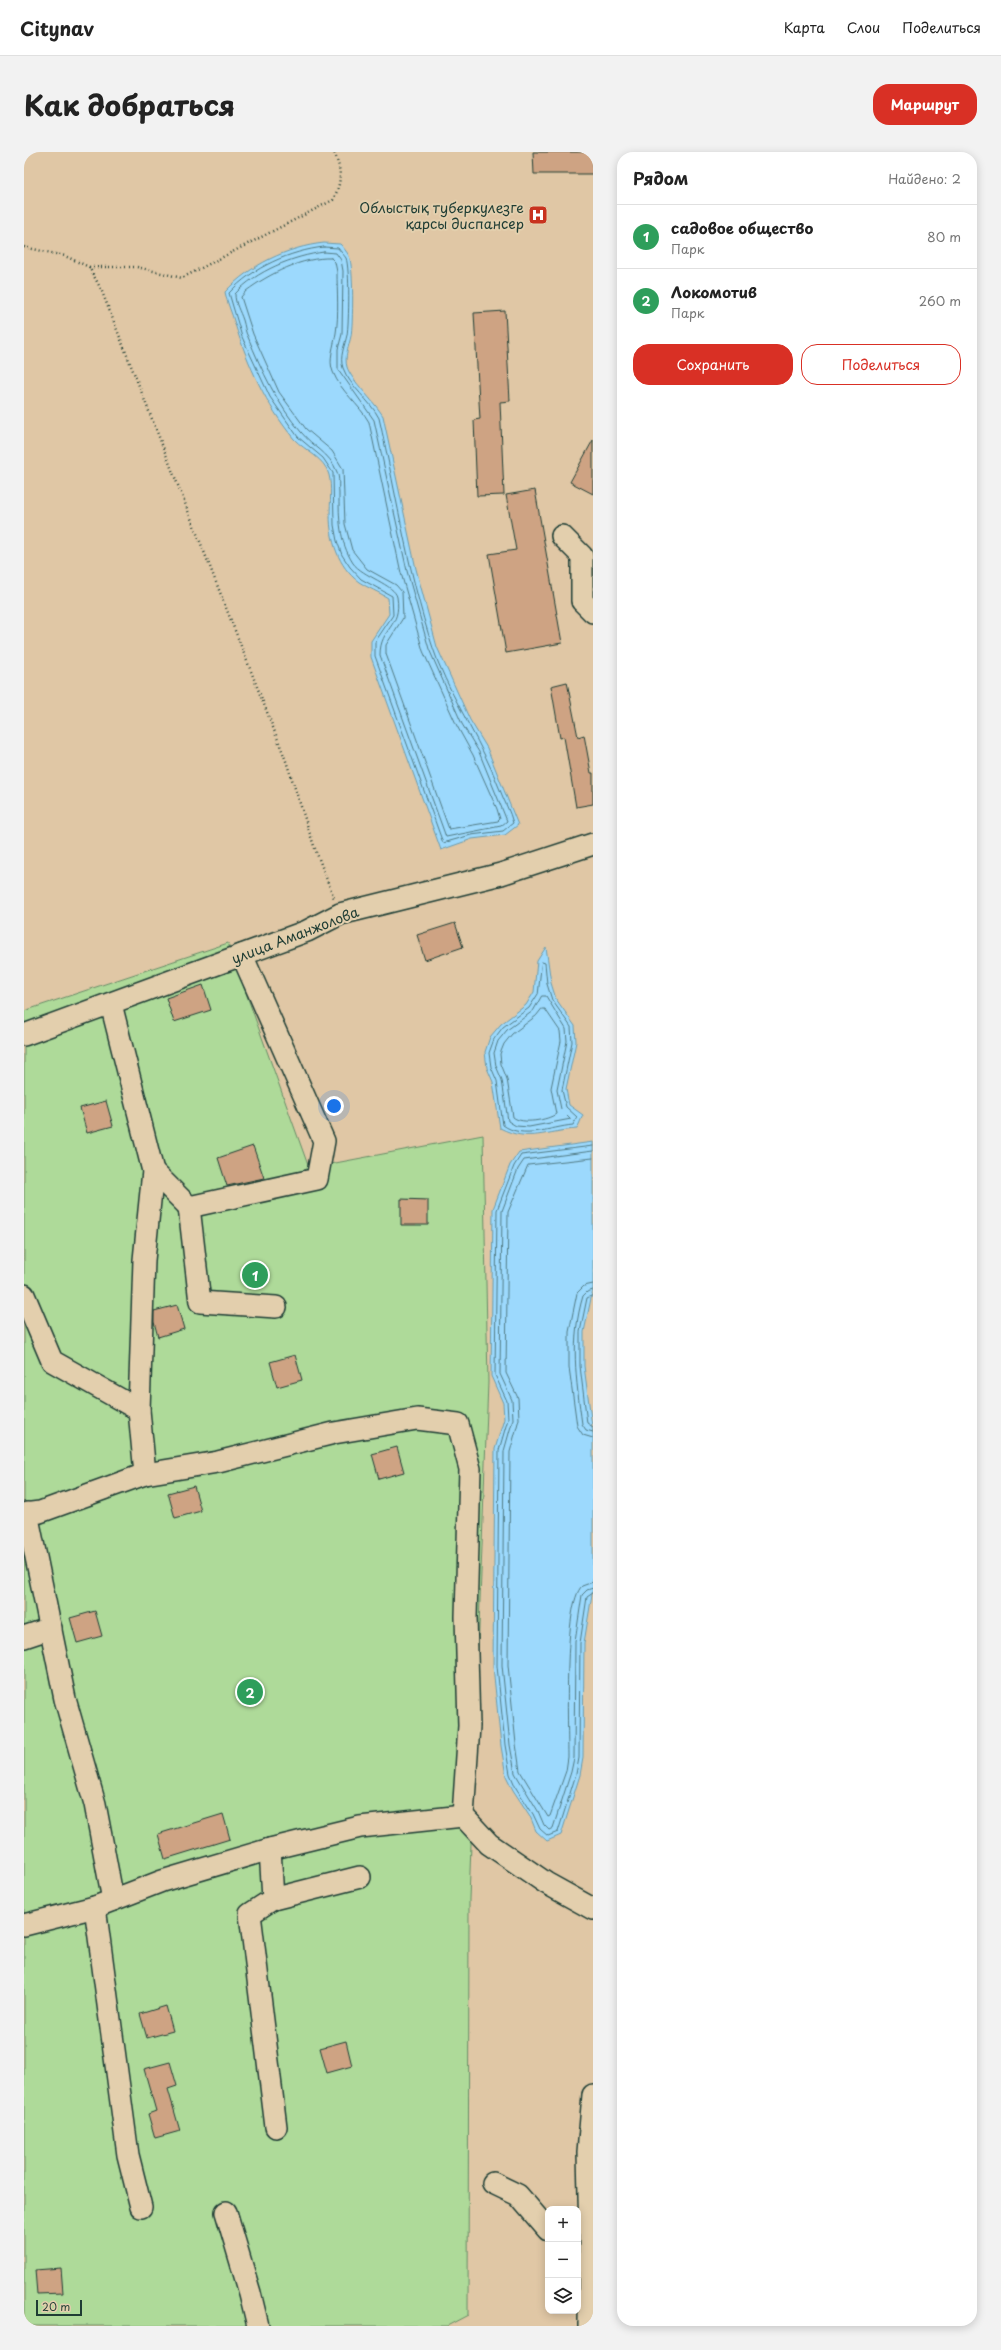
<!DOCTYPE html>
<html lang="ru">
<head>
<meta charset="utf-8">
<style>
	:root { --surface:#fff; --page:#f2f2f2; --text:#222; --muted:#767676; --line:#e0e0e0; --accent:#d93025 }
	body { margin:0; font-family:"Playpen Sans",sans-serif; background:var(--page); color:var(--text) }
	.controls { position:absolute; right:12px; bottom:12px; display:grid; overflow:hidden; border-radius:8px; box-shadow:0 2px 10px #0003 }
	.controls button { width:36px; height:36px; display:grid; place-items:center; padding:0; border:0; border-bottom:1px solid var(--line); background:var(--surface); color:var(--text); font:20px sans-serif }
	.scale { position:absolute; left:12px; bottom:10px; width:46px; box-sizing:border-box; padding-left:4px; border:2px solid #1f3d34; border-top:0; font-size:11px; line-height:14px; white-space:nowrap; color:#1f3d34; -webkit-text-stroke:3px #e3cfad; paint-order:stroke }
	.you { position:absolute; left:310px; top:954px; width:14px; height:14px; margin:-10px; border:3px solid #fff; border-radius:50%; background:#1a73e8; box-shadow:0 0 0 6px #1a73e833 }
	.badge { display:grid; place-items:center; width:26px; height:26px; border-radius:50%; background:var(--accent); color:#fff; font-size:13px; font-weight:700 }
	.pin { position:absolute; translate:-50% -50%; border:2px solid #fff; box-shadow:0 1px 4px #0006 }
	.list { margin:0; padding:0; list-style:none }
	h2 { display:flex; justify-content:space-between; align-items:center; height:52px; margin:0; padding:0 16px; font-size:17px }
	h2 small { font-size:13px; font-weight:400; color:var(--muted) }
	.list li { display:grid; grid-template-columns:26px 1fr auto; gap:12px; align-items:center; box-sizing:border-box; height:64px; padding:0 16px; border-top:1px solid var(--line) }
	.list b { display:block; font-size:15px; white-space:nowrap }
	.list p { margin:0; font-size:13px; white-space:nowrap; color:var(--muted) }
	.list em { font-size:13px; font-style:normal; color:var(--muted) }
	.actions { display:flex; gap:8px; padding:12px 16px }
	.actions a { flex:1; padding:9px 0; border:1px solid var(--accent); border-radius:16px; text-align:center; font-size:14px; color:var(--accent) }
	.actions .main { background:var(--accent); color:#fff }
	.icon { flex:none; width:22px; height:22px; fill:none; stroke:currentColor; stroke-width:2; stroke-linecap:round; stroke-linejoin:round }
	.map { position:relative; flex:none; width:569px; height:2174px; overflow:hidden; border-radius:16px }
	header { display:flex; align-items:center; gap:24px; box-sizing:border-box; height:56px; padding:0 20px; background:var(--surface); border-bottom:1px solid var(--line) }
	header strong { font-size:19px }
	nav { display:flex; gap:22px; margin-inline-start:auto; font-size:14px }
	.intro { display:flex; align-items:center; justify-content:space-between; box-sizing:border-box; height:96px; padding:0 24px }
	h1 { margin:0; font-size:28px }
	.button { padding:10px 18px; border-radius:16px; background:var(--accent); color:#fff; font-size:14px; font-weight:700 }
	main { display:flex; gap:24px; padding:0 24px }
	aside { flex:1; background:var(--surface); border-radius:16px; box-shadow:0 2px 10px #0003 }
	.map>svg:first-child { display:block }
	.green { fill:#aeda99; stroke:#668c66 }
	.water { fill:#9cd9fd; stroke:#6a9bad }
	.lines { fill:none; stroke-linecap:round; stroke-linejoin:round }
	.shore { stroke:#517b84; stroke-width:1 }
	.building { fill:#cea383; stroke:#1f3d34 }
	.minor-casing { stroke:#1f3d34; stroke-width:24 }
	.path { stroke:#1f3d34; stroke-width:2.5; stroke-dasharray:1 3; stroke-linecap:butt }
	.minor { stroke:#e3cfad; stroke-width:21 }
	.labels { text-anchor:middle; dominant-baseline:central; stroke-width:4; stroke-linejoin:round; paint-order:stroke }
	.poi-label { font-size:14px; fill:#1f3d34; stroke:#e3cfad; text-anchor:end }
	.street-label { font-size:14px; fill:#1f3d34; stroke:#e3cfad }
</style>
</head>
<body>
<header>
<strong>Citynav</strong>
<nav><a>Карта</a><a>Слои</a><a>Поделиться</a></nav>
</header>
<div class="intro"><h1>Как добраться</h1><a class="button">Маршрут</a></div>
<main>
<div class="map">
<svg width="569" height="2174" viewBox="0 0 569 2174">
	<rect width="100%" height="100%" fill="#e0c7a5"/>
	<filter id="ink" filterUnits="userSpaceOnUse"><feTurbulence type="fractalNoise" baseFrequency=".025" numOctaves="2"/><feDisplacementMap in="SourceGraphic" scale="8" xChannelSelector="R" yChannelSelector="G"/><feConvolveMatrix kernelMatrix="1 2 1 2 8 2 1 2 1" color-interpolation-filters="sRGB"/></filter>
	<g filter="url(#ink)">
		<!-- green -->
		<path class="green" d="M 204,791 L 285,1016 L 459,983 L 464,1230 L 445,1747 L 444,2163 L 423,2174 L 0,2174 L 0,859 Z"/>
		<!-- water -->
		<g class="water">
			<path d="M 300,91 L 316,92 C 319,95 323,100 325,104 C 330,115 329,172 327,184 C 325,194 320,205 323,215 C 327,228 350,249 359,264 L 392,417 L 413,495 L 446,568 L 463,596 L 494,673 L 481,683 L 448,687 L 417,698 L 347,505 L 347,489 L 365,462 L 364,446 C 355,440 344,436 335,430 C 314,415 306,387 306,363 C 306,351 308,335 305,323 C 301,306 281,299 270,287 C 242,253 224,213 211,172 C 208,161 203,151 201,140 C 226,113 263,95 300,91 Z"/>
			<path d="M 522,795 L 527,831 L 532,847 L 551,874 L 552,890 L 542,937 L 545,953 L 559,963 L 553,977 C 522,979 505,991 476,976 L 469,930 L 463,916 L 461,900 L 466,885 L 477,872 L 502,853 L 510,840 L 513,809 Z"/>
			<path d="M 569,990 L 569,1137 L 560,1180 L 560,1214 L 569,1282 L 569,1436 L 560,1491 L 559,1606 L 556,1623 L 537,1683 L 523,1689 L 512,1679 L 506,1664 L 489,1638 L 482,1624 L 477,1594 L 469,1514 L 471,1297 L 480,1267 L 479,1251 L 467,1224 L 469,1057 L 486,1013 L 495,1000 Z"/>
		</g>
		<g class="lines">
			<!-- shore -->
			<g class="shore">
				<path d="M 300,95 L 314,96 C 316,99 320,103 322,106 C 326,117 325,170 323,183 C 321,193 315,205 319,216 C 326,235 346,248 355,266 C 373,344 386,435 414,510 C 432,554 459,593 476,638 C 480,649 486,659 489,671 L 479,679 L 447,683 L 419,691 L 351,504 L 351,490 L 369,463 L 368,444 L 337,427 L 326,415 L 318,403 L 313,389 L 310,373 L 309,321 L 299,306 L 274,285 L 246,245 L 218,185 L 205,141 C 229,115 266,99 300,95 Z"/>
				<path d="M 300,100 L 312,101 L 317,108 L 319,119 L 318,182 L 314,197 L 314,217 L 350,268 L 383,419 L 405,497 L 438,572 L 455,600 L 483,669 L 477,674 L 422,685 L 356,503 C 356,475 378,476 373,445 C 371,433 338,424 329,411 C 315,389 315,366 315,341 C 314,334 316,326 313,320 C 306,301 289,295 277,280 C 253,252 238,219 224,185 C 221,180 221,174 219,168 C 216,159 211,152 211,142 C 232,119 269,104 300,100 Z"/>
				<path d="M 307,106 L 311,110 L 313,120 C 313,140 315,162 312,181 C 310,194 304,208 309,220 C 317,240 335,252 345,270 L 377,421 L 399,499 L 433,574 L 449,603 L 473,657 L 476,667 L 474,669 L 425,677 L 362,502 L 362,493 L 379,466 L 378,440 L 372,433 L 343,417 L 328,398 L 321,372 L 319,317 L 308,299 L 282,277 L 255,240 L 229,182 L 217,145 L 222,139 C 245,122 278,105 307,106 Z"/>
				<path d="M 518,810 L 521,811 L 523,832 L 528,848 L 547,875 L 548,890 L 538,938 L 542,955 L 553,965 L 549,973 C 527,975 499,988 479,973 L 473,929 L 467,915 L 465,901 L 470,887 L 479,875 L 505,856 L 514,842 Z"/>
				<path d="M 518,844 L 522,844 L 542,877 L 543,889 L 533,938 L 537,957 L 547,967 L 505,975 L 492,974 L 484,969 L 478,928 L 472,914 L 470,901 L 474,889 L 483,878 L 509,859 Z"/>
				<path d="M 518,857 L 521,857 L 536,879 L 537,889 L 527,936 L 532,962 C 524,968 498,973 489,965 L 483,927 L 477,912 L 476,902 L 480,892 L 488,882 L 512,864 Z"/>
				<path d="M 569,994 L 497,1003 L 490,1014 L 473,1058 L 471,1223 L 483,1249 L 484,1267 L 475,1298 L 473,1514 L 481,1593 L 486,1622 L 492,1636 L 509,1662 L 516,1677 L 524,1684 L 534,1680 L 552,1622 L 555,1606 L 556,1491 L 563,1445 L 569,1441"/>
				<path d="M 569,999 L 500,1008 L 494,1017 L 478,1059 L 476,1222 L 488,1248 L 489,1267 L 480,1299 L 478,1513 L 486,1593 L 491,1621 L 514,1659 L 520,1673 L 525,1678 L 529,1676 L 547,1620 L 550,1606 L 551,1490 L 558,1443 L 563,1438 L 569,1436"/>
				<path d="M 569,1006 L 504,1013 L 484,1060 L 482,1221 L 494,1246 L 495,1267 L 486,1300 L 484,1513 L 492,1592 L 496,1619 L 524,1665 L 526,1664 L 542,1619 L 544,1605 C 544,1575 539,1452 558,1434 L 569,1430"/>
				<path d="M 569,1132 L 560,1134 L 553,1141 L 545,1180 L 545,1215 L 553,1274 L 559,1283 L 569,1286"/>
				<path d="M 569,1138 L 563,1140 L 559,1144 C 546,1187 552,1228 558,1272 L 562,1278 L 569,1280"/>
				<path d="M 569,1143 L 563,1146 L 556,1180 L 556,1214 L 563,1271 L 569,1275"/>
			</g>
		</g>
		<!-- building -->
		<g class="building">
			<path d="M 509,0 L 569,0 L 569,22 L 510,22 Z"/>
			<path d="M 481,159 L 486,249 L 476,250 L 480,343 L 453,344 L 450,268 L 456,267 L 450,161 Z"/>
			<path d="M 569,288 L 569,342 L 546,330 Z"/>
			<path d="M 511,338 L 538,491 L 482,501 L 465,402 L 492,398 L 482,343 Z"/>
			<path d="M 543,530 L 554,585 L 560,583 L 567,621 L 569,621 L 569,652 L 552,655 L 540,585 L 536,586 L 527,534 Z"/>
			<path d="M 431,771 L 439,795 L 401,808 L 393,783 Z"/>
			<path d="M 179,833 L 187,858 L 150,870 L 142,846 Z"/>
			<path d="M 82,949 L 89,974 L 63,981 L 56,956 Z"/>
			<path d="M 229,994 L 240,1026 L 203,1034 L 194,1006 Z"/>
			<path d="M 377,1047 L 404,1048 L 404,1073 L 377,1073 Z"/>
			<path d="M 153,1153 L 160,1177 L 134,1185 L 130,1170 L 130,1159 Z"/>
			<path d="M 271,1203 L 278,1228 L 253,1235 L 246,1210 Z"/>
			<path d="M 373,1295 L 380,1320 L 355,1327 L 348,1302 Z"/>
			<path d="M 170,1334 L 177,1359 L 151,1366 L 144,1341 Z"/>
			<path d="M 71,1459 L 78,1484 L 53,1491 L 46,1466 Z"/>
			<path d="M 199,1662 L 206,1687 L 141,1707 L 134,1682 Z"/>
			<path d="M 142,1854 L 149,1879 L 123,1886 L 116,1862 Z"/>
			<path d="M 322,1889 L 328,1914 L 303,1921 L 296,1896 Z"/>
			<path d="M 146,1910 L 153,1934 L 144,1937 L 156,1979 L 131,1986 L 124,1962 L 132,1959 L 120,1917 Z"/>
			<path d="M 37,2116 L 39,2141 L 13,2142 L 11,2118 Z"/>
		</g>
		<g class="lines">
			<defs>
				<g id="minor">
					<path d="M 538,384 L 558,404 L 558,449 L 569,460"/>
					<path d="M 87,852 L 129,1019 L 120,1108 L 115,1258"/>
					<path d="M 0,883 L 283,779 L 316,762 L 477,722 L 569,692"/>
					<path d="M 129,1019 L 165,1055 L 293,1027 L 300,989 L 218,803"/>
					<path d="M 165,1055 L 176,1150 L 252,1155"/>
					<path d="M 0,1143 L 28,1209 L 115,1258 L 121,1322"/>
					<path d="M 3,1361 L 41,1547 L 71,1652 L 89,1748"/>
					<path d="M 0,1362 L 16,1360 L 121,1322 L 194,1310 L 310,1281 L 393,1267 L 434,1272 L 446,1317 L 442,1465 L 445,1574 L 439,1664 L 465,1692 L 522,1731 L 569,1757"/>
					<path d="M 0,1485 L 27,1476"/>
					<path d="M 246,1697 L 249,1747 L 226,1762 L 252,1975"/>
					<path d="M 249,1747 L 336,1725"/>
					<path d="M 71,1755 L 104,2003 L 117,2055"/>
					<path d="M 0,1773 L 71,1755 L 138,1729 L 246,1697 L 336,1675 L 439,1664"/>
					<path d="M 469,2031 L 494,2043 L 524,2078"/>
					<path d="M 202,2060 L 226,2141 L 234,2174"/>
					<path d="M 565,2174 L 566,2086 L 564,2000 L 569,1943"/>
				</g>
			</defs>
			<!-- minor casing -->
			<use href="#minor" class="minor-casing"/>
			<!-- path -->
			<g class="path">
				<path d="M 0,95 L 41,104 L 65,115 L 77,137 L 261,606 L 290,694 L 310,746"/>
				<path d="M 65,115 L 113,115 L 158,126 L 309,48 C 318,30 318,19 310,0"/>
			</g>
			<!-- minor -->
			<use href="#minor" class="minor"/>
		</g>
	</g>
	<!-- icons -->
	<defs>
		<symbol id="hospital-square" viewBox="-11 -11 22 22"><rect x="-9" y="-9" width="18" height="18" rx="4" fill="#c8321e" stroke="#e3cfad"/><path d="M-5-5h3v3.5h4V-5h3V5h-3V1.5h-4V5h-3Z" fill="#fff"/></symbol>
	</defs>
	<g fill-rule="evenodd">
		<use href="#hospital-square" x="503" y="52" width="22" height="22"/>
	</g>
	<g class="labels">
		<!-- poi labels -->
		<g class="poi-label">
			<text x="500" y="55">Облыстық туберкулезге<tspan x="500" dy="16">қарсы диспансер</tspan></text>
		</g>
		<!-- street labels -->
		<g class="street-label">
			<text transform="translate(271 783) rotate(-21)">улица Аманжолова</text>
		</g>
	</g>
</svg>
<div class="controls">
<button>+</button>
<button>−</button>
<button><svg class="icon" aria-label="layers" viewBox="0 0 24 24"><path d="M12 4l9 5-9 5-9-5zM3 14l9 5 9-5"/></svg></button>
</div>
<div class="scale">20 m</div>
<div class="you"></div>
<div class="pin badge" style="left:231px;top:1123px;background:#2e9e5b">1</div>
<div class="pin badge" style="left:226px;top:1540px;background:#2e9e5b">2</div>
</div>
<aside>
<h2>Рядом<small>Найдено: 2</small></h2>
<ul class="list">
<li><span class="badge" style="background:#2e9e5b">1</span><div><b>садовое общество</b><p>Парк</p></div><em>80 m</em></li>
<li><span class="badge" style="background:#2e9e5b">2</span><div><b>Локомотив</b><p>Парк</p></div><em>260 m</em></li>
</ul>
<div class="actions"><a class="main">Сохранить</a><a>Поделиться</a></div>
</aside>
</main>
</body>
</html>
